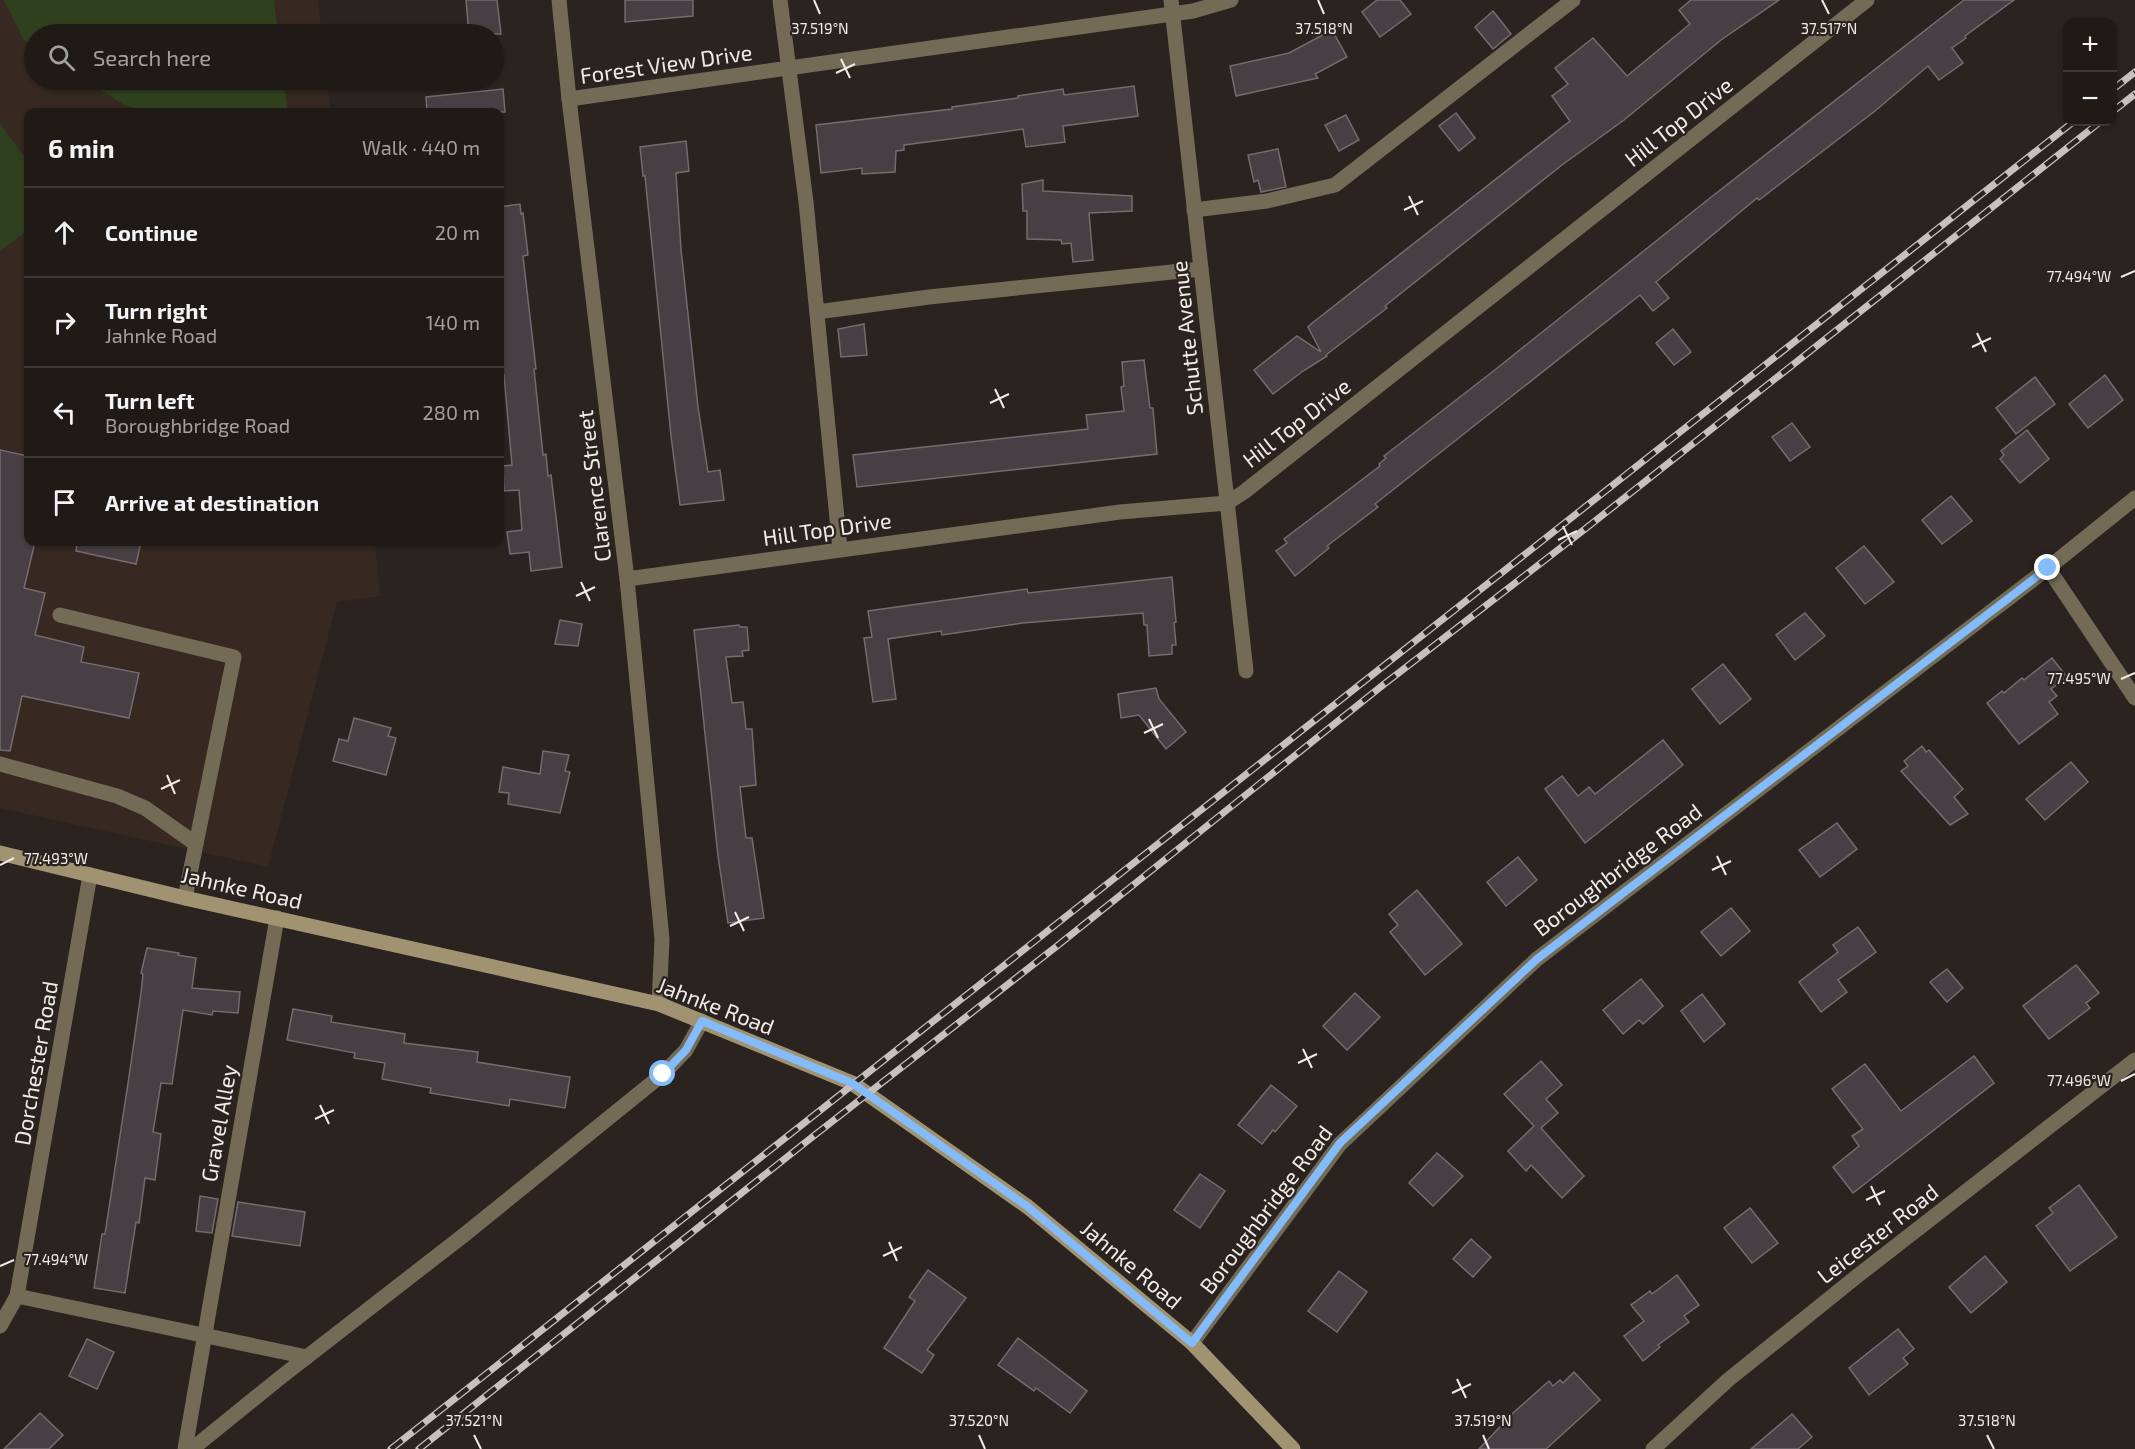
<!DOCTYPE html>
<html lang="en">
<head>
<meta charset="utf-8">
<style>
	:root { --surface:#201a17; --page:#2d2724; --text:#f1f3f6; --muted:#a2a1a1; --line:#3d3836 }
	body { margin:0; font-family:"Exo 2",sans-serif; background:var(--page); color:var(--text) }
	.controls { position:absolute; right:18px; top:18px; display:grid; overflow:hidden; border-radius:12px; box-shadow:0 2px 4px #0004 }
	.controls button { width:54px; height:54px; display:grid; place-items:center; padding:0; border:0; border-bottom:2px solid var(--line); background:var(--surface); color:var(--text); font:30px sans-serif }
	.stop { position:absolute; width:18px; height:18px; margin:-14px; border:4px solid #84bcfb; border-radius:50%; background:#fff }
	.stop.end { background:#84bcfb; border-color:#fff; box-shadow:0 2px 6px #0008 }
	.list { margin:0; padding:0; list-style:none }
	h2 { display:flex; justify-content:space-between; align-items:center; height:78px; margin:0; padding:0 24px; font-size:26px }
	h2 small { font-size:20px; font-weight:400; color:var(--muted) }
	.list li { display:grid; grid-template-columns:39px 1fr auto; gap:18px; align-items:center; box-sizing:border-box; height:90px; padding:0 24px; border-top:2px solid var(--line) }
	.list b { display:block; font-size:22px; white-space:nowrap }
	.list p { margin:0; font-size:20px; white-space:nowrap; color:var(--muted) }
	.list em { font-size:20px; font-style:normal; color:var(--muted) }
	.icon { flex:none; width:33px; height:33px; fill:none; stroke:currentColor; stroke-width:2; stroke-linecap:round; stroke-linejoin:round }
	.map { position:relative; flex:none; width:2135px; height:1449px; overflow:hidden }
	.search { position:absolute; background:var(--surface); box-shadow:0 2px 4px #0004; left:24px; top:24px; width:480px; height:66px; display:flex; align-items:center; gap:15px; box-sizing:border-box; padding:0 21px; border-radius:33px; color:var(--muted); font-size:22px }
	.panel { position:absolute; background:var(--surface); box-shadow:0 2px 4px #0004; left:24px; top:108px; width:480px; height:438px; border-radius:12px }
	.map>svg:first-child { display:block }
	.built { fill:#372822 }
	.green { fill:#2f401e }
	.building { fill:#473f44; stroke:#746b71; stroke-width:1.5 }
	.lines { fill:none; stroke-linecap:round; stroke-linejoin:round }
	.service { stroke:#746b57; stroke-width:15 }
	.minor { stroke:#746b57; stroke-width:15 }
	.secondary { stroke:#a19272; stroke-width:15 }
	.rail-casing { stroke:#c7c1be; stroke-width:7 }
	.rail { stroke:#2b231f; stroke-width:4.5; stroke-dasharray:14; stroke-linecap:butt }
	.route { stroke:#84bcfb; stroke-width:8 }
	.ticks { fill:none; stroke:#f1ebe8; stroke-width:2 }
	.labels { text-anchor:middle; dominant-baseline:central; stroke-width:4.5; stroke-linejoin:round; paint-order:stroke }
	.street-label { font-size:22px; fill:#f1ebe8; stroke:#2b231f }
	.ticks-label { font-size:15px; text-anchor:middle; fill:#f1ebe8; stroke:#2b231f; stroke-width:4.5; stroke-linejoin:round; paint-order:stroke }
</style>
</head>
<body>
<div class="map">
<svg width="2135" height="1449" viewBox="0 0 2135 1449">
	<rect width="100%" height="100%" fill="#2b231f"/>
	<!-- built -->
	<path class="built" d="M 0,0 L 318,0 L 322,34 L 34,34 L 34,80 L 327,80 L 330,112 L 28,112 L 28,542 L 375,542 L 380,596 L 337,602 L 268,867 L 0,808 Z"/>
	<!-- green -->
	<g class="green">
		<path d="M 4,0 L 274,0 L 278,34 L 34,34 L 34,47 L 24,40 Z"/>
		<path d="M 85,80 L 284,80 L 288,112 L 157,112 L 126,106 Z"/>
		<path d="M 0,123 L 28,162 L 28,230 L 0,251 Z"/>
	</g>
	<!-- building -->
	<g class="building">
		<path d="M 466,0 L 497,0 L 501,34 L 469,34 Z"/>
		<path d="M 625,0 L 693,0 L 693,16 L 625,22 Z"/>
		<path d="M 1377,0 L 1400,0 L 1411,14 L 1380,37 L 1362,12 Z"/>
		<path d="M 1691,0 L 1779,0 L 1721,40 L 1624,120 L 1562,165 L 1385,306 L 1387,308 L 1326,355 L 1327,356 L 1303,371 L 1273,394 L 1254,370 L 1297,336 L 1321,352 L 1308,327 L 1311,324 L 1570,121 L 1552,96 L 1568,84 L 1555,68 L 1593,38 L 1627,76 L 1690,24 L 1679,10 Z"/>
		<path d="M 1964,0 L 2014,0 L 1965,36 L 1966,38 L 1952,48 L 1963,63 L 1939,80 L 1928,66 L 1875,111 L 1759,200 L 1757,198 L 1656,282 L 1669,298 L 1653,311 L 1640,295 L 1375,504 L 1378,507 L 1327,546 L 1329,548 L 1295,576 L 1276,551 L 1287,543 L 1284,539 L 1380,466 L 1379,464 L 1386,458 L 1384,456 L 1496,369 L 1710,198 Z"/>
		<path d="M 1493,11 L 1511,34 L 1493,49 L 1475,27 Z"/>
		<path d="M 1332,30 L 1347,57 L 1315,74 L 1318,78 L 1236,96 L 1230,66 L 1289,53 Z"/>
		<path d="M 1134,86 L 1138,116 L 1063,126 L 1065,142 L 1026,147 L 1023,129 L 973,136 L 904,145 L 904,150 L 896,151 L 895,172 L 862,174 L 862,168 L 821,173 L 816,125 L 952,109 L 952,107 L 1018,98 L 1018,96 L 1063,89 L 1064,95 Z"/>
		<path d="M 503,89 L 505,112 L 427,112 L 426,97 Z"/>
		<path d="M 1456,113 L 1475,138 L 1459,151 L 1439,126 Z"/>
		<path d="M 1346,115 L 1359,140 L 1339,151 L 1325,125 Z"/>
		<path d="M 686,141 L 689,171 L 676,173 L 681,249 L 698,407 L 708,472 L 720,470 L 724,500 L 680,505 L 671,436 L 645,176 L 643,176 L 640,147 Z"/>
		<path d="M 1278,149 L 1286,187 L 1261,192 L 1258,180 L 1254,182 L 1248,155 Z"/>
		<path d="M 1043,180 L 1043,191 L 1132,196 L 1132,211 L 1089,213 L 1093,260 L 1073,262 L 1071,243 L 1062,244 L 1061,240 L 1027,239 L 1027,211 L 1023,211 L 1022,184 Z"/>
		<path d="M 520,204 L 521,214 L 523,213 L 528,255 L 523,256 L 536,369 L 534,369 L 543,455 L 546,454 L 548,476 L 551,475 L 562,567 L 531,571 L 529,552 L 510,554 L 507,532 L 522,530 L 519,490 L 504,491 L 503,466 L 512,465 L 504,375 L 500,376 L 500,207 Z"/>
		<path d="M 864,324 L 867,355 L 841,357 L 838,329 Z"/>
		<path d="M 1673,329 L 1691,352 L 1674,365 L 1656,343 Z"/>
		<path d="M 1144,360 L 1150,408 L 1153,408 L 1157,454 L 857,487 L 853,455 L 1088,429 L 1086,415 L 1124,411 L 1121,387 L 1124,386 L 1122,362 Z"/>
		<path d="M 2105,375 L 2123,400 L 2088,428 L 2069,404 Z"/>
		<path d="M 2035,377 L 2055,404 L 2016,434 L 1996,408 Z"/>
		<path d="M 1792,423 L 1810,447 L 1790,461 L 1772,437 Z"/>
		<path d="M 2027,430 L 2049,459 L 2020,483 L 2000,459 L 2004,455 L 2001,451 Z"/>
		<path d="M 0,450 L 28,456 L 28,542 L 35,542 L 24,588 L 45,593 L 35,635 L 84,647 L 81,662 L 139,673 L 129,718 L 22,696 L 10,751 L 0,750 Z"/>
		<path d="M 1951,496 L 1972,521 L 1942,544 L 1922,520 Z"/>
		<path d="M 77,542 L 141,542 L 136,564 L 76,551 Z"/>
		<path d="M 1864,546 L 1894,582 L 1865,604 L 1836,568 Z"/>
		<path d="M 1172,577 L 1176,622 L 1174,623 L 1176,645 L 1172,645 L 1172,654 L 1149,656 L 1147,625 L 1144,625 L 1143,613 L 1023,623 L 942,635 L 941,631 L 888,639 L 896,699 L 873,702 L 864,638 L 872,637 L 868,611 L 1027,589 L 1028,593 Z"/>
		<path d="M 1805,613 L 1825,636 L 1795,660 L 1776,635 Z"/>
		<path d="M 560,620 L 582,624 L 578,646 L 555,644 Z"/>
		<path d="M 739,625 L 740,627 L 747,627 L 749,650 L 742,651 L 743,656 L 726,657 L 732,703 L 743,702 L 746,729 L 752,729 L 756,785 L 740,787 L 746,838 L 752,838 L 764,918 L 728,923 L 718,856 L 694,630 Z"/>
		<path d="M 2052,658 L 2067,677 L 2051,689 L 2057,696 L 2049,702 L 2058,714 L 2019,744 L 1987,703 L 2002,691 L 2004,693 L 2022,678 L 2024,680 Z"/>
		<path d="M 1723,664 L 1751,699 L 1720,724 L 1692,689 Z"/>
		<path d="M 1156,688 L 1159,699 L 1186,732 L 1166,749 L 1139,715 L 1121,718 L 1118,694 Z"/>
		<path d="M 354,718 L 391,728 L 388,736 L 396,738 L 386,775 L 333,761 L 339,739 L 348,741 Z"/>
		<path d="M 1663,740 L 1683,765 L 1585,843 L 1545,789 L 1562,776 L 1578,796 L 1589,787 L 1595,794 Z"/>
		<path d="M 1922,746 L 1926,752 L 1929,750 L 1963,789 L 1954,797 L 1968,814 L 1950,825 L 1901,771 L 1908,766 L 1904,761 Z"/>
		<path d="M 543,751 L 569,755 L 565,771 L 570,772 L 560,813 L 508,804 L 509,793 L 499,792 L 503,767 L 540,774 Z"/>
		<path d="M 2071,762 L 2088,782 L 2045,820 L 2026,799 Z"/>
		<path d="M 1837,823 L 1857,849 L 1820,877 L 1799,850 Z"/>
		<path d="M 1518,857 L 1537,880 L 1506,906 L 1487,882 Z"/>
		<path d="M 1417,890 L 1462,944 L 1425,975 L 1390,932 L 1398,925 L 1389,914 Z"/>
		<path d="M 1731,908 L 1750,931 L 1721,956 L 1701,932 Z"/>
		<path d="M 1858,927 L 1876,952 L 1838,980 L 1847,992 L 1821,1012 L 1799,982 L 1838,952 L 1833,945 Z"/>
		<path d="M 147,948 L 179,953 L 178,955 L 196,958 L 192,988 L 240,992 L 238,1013 L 213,1011 L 212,1015 L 183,1010 L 172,1084 L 161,1083 L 153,1132 L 161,1134 L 155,1180 L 145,1178 L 139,1223 L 136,1222 L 125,1293 L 94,1288 L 102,1234 L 105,1234 L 130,1070 L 141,993 L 143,974 L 141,973 Z"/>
		<path d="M 2076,965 L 2099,993 L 2086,1003 L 2090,1008 L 2049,1039 L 2023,1006 Z"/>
		<path d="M 1947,969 L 1963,988 L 1947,1002 L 1930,982 Z"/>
		<path d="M 1641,979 L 1663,1006 L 1643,1024 L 1639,1020 L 1623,1034 L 1603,1010 Z"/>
		<path d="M 1355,993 L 1380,1017 L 1347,1050 L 1323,1026 Z"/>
		<path d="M 1702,994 L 1725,1024 L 1704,1042 L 1681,1011 Z"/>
		<path d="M 293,1009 L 332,1016 L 331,1022 L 405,1034 L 404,1043 L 478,1052 L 477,1062 L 570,1077 L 565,1108 L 510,1099 L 509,1106 L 430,1093 L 431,1088 L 382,1079 L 385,1063 L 354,1058 L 355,1053 L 287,1040 Z"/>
		<path d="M 1974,1056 L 1994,1083 L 1853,1193 L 1833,1167 L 1859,1146 L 1852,1136 L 1863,1129 L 1832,1089 L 1865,1064 L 1901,1111 Z"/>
		<path d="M 1541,1061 L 1562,1085 L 1546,1099 L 1558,1113 L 1541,1128 L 1584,1176 L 1562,1198 L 1531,1165 L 1526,1171 L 1508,1151 L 1534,1126 L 1504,1094 Z"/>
		<path d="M 1271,1085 L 1297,1106 L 1275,1132 L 1273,1130 L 1262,1144 L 1238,1125 Z"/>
		<path d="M 1437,1153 L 1463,1176 L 1433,1206 L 1409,1183 Z"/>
		<path d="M 1200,1174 L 1225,1191 L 1200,1228 L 1174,1210 Z"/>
		<path d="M 2079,1185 L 2117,1237 L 2070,1271 L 2036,1226 L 2053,1213 L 2049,1208 Z"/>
		<path d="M 200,1196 L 218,1199 L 212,1233 L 196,1231 Z"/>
		<path d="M 238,1202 L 305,1212 L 300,1246 L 232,1236 Z"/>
		<path d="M 1750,1208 L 1778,1243 L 1752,1263 L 1724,1228 Z"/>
		<path d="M 1471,1239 L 1491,1257 L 1473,1277 L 1453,1259 Z"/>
		<path d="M 1985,1256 L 2007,1282 L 1971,1313 L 1949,1287 Z"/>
		<path d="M 928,1270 L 966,1298 L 927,1350 L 934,1355 L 922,1373 L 884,1348 L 915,1301 L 909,1297 Z"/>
		<path d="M 1339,1271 L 1367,1292 L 1337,1332 L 1308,1311 Z"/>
		<path d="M 1677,1275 L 1699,1305 L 1684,1316 L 1689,1322 L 1658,1345 L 1660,1347 L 1643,1361 L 1624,1336 L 1644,1321 L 1631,1305 L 1650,1291 L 1652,1294 Z"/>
		<path d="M 1898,1329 L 1914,1349 L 1903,1358 L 1908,1364 L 1869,1395 L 1849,1368 Z"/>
		<path d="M 1018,1338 L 1087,1391 L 1070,1413 L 1036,1388 L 1034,1391 L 998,1365 Z"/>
		<path d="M 87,1339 L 114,1352 L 97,1389 L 69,1376 Z"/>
		<path d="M 1574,1372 L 1600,1400 L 1546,1449 L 1479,1449 L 1513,1413 L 1549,1381 L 1553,1386 L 1560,1380 L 1563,1383 Z"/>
		<path d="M 40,1413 L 63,1435 L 49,1449 L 4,1449 Z"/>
		<path d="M 1792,1414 L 1812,1437 L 1798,1449 L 1751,1449 Z"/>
	</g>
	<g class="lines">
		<!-- service -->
		<g class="service">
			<path d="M 780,0 L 806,202 L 840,549"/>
			<path d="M 1194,210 L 1267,201 L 1335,185 L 1573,0"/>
			<path d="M 817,312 L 929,297 L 1201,269"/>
			<path d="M 60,615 L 234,657 L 185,898"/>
			<path d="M 0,764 L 117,796 L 145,808 L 196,844"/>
			<path d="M 17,1296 L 307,1357"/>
			<path d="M 185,1449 L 277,918"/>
			<path d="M 192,1449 L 281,1377 L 464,1235 L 663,1074 L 686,1050 L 702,1021"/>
		</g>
		<!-- minor -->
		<g class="minor">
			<path d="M 559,0 L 569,99 L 627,579 L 662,939 L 659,1004"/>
			<path d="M 1171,0 L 1246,671"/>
			<path d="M 569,99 L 1193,11 L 1231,0"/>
			<path d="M 2048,568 L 2135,698"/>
			<path d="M 627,579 L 1120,512 L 1227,503 L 1244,492 L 1867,0"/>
			<path d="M 0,1326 L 17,1296 L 90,875"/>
			<path d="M 1192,1343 L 1340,1144 L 1537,959 L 2048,568 L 2135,498"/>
			<path d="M 1653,1449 L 1728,1380 L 1856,1277 L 2135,1060"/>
		</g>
		<!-- secondary -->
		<path class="secondary" d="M 0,853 L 185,898 L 659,1004 L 852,1083 L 1028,1207 L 1192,1343 L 1293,1449"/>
		<defs>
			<g id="rail">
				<path d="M 2112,90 L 2135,72"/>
				<path d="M 2112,112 L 2135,94"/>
				<path d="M 391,1449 L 2073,122"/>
				<path d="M 419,1449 L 811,1138 L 1057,946 L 1383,685 L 1585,529 L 2100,122"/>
			</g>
		</defs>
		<!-- rail casing -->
		<use href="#rail" class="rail-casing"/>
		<!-- rail -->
		<use href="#rail" class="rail"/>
	</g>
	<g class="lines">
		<!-- route -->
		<path class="route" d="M 663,1074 L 686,1050 L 702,1021 L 852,1083 L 1028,1207 L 1192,1343 L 1340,1143 L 1537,959 L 2048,568"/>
	</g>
	<!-- ticks -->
	<path class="ticks" d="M 814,0 L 820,14M 1318,0 L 1324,14M 1822,0 L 1829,14M 841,59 L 850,78M 836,73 L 855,64M 1409,196 L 1418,215M 1404,210 L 1423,201M 2121,277 L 2135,271M 1977,333 L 1986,352M 1972,347 L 1991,338M 995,389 L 1004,408M 990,403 L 1009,394M 1563,526 L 1572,545M 1558,540 L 1577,531M 581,582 L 590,601M 576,596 L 595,587M 2121,679 L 2135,673M 1149,719 L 1158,738M 1144,733 L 1163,724M 167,775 L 175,794M 161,789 L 180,780M 1717,856 L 1726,875M 0,865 L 14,858M 1712,870 L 1731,861M 735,912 L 744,931M 730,926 L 749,917M 1303,1049 L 1312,1068M 1298,1063 L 1317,1054M 2121,1081 L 2135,1074M 320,1105 L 329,1124M 315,1119 L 334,1110M 1871,1186 L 1880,1205M 1866,1200 L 1885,1191M 889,1242 L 897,1261M 883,1256 L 902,1247M 0,1266 L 14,1260M 1457,1379 L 1466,1398M 1452,1393 L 1471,1384M 474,1435 L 481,1449M 979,1435 L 985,1449M 1483,1435 L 1489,1449M 1987,1435 L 1994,1449"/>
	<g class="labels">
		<!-- street labels -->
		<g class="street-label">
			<text transform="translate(666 63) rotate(-8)">Forest View Drive</text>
			<text transform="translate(1678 121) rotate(-38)">Hill Top Drive</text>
			<text transform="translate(1186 338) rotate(-96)">Schutte Avenue</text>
			<text transform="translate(1296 422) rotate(-38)">Hill Top Drive</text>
			<text transform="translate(593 486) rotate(-97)">Clarence Street</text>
			<text transform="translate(827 528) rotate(-8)">Hill Top Drive</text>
			<text transform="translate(1617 869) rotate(-37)">Boroughbridge Road</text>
			<text transform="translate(242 887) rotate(13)">Jahnke Road</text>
			<text transform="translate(716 1005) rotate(21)">Jahnke Road</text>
			<text transform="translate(35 1063) rotate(-80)">Dorchester Road</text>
			<text transform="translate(218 1123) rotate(-80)">Gravel Alley</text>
			<text transform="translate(1265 1209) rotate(-53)">Boroughbridge Road</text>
			<text transform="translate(1877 1233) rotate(-38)">Leicester Road</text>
			<text transform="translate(1132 1264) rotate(40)">Jahnke Road</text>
		</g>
	</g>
	<g class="ticks-label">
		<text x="1829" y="34">37.517°N</text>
		<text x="820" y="34">37.519°N</text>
		<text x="1324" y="34">37.518°N</text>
		<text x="2079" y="282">77.494°W</text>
		<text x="2079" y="684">77.495°W</text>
		<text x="56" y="864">77.493°W</text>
		<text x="2079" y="1086">77.496°W</text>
		<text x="56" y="1265">77.494°W</text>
		<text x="474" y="1426">37.521°N</text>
		<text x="979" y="1426">37.520°N</text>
		<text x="1483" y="1426">37.519°N</text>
		<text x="1987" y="1426">37.518°N</text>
	</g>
</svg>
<div class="controls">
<button>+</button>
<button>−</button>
</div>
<div class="stop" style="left:663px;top:1074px"></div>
<div class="stop end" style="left:2048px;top:568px"></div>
<div class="search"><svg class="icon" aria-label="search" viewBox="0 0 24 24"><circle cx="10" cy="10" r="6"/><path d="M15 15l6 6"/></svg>Search here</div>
<section class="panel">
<h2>6 min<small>Walk · 440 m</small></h2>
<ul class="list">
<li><svg class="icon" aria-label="ahead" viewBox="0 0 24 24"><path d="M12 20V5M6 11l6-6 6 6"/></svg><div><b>Continue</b></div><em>20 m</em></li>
<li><svg class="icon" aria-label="right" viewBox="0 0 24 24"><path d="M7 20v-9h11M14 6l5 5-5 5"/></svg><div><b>Turn right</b><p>Jahnke Road</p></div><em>140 m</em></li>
<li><svg class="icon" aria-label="left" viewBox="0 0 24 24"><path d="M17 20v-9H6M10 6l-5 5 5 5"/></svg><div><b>Turn left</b><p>Boroughbridge Road</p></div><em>280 m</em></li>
<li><svg class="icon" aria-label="arrive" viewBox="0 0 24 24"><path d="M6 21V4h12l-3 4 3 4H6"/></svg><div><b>Arrive at destination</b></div></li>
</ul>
</section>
</div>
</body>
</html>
